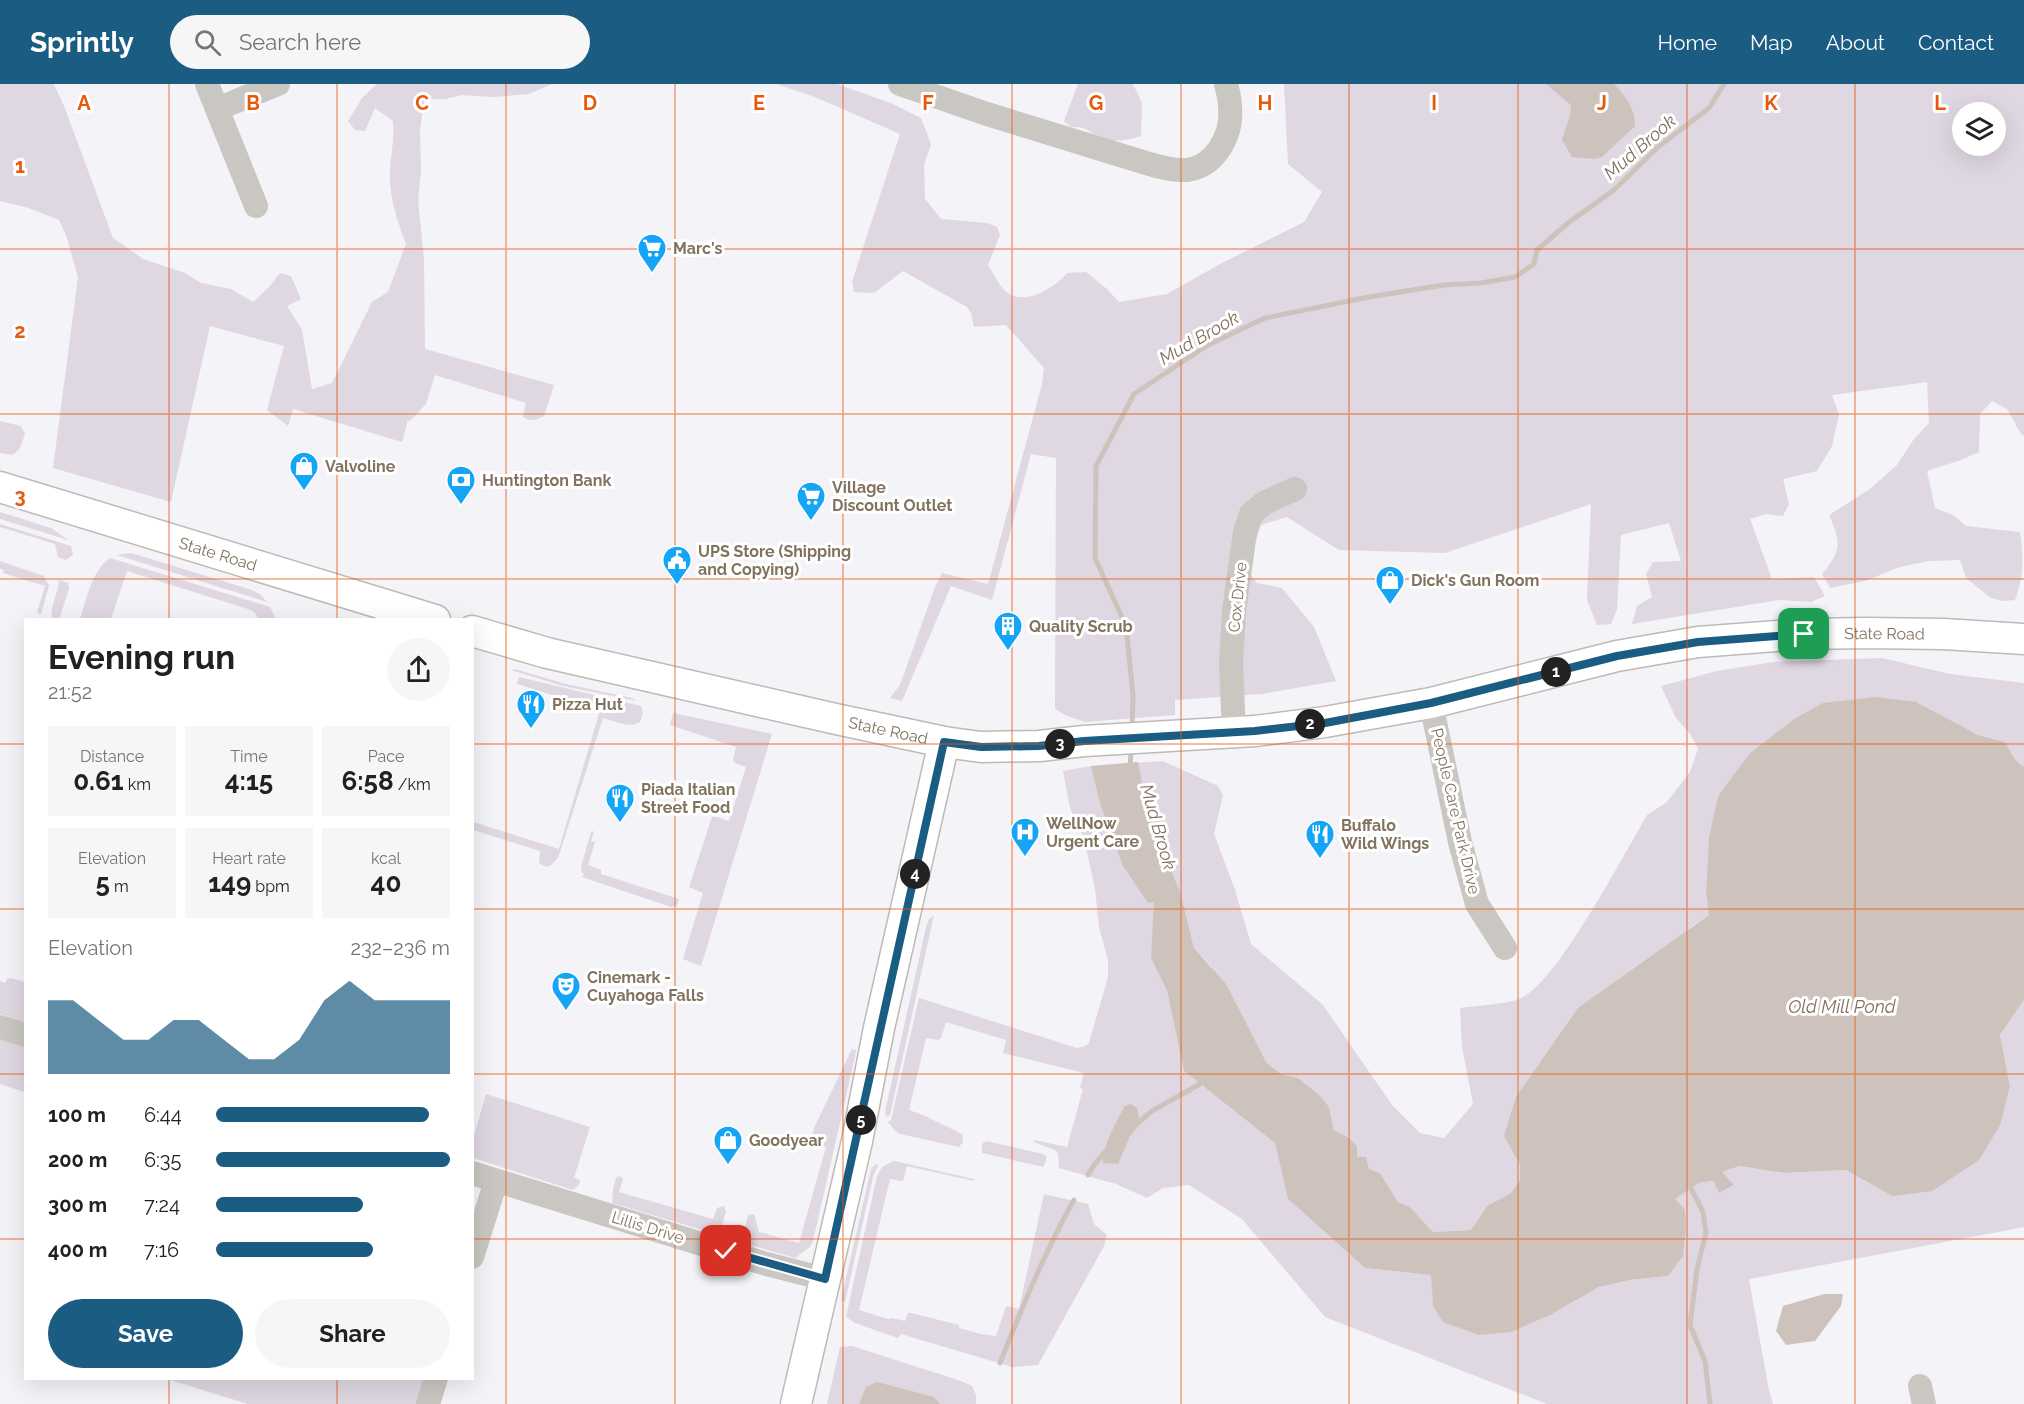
<!DOCTYPE html>
<meta charset="utf-8">
<style>
:root{--surface:#fff;--page:#f6f6f6;--text:#202124;--muted:#757577;--accent:#1b5c82}
body{margin:0;font-family:Raleway,sans-serif;background:var(--page);color:var(--text);height:100vh;display:flex;flex-direction:column;font-size:22px;white-space:nowrap}
*{box-sizing:border-box;margin:0}
p{font-size:20px;color:var(--muted)}
.icon{flex:none;width:33px;height:33px;fill:none;stroke:currentColor;stroke-width:2;stroke-linecap:round;stroke-linejoin:round}
.map{position:relative;flex:1;overflow:hidden}
.side{position:absolute;left:24px;top:534px;width:450px;height:762px;display:flex;flex-direction:column;background:var(--surface);border-radius:0px;box-shadow:0 6px 24px #0002}
.side>*{flex:none}
.buttons{position:absolute;left:1952px;top:18px;display:grid;gap:12px}
.buttons a{display:grid;place-items:center;width:54px;height:54px;border-radius:50%;background:var(--surface);box-shadow:0 6px 24px #0002;font-size:30px}
.pin{position:absolute;display:grid;place-items:center;width:51px;height:51px;color:#fff;margin:-26px;border-radius:12px;box-shadow:0 3px 9px #0006}
.km{position:absolute;width:30px;height:30px;margin:-15px;border-radius:50%;background:#222;color:#fff;font-size:16px;line-height:30px;text-align:center}
.round{display:grid;place-items:center;flex:none;width:63px;height:63px;border-radius:32px;background:var(--page)}
.overview{display:flex;align-items:center;justify-content:space-between;height:102px;padding:0 24px}
h1{font-size:33px;font-weight:700;line-height:45px}
.stats{display:grid;grid-template-columns:repeat(3,1fr);gap:9px;height:102px;padding:6px 24px}
.stats div{display:grid;align-content:center;border-radius:0px;background:var(--page);text-align:center}
.stats b{font-size:26px;font-weight:700}
.stats small{font-size:16px;font-weight:400}
.stats p{font-size:16px}
.chart{height:168px;padding:12px 24px}
.chart p{display:flex;justify-content:space-between}
.chart svg{width:100%;height:108px;margin-top:6px;fill:var(--accent);opacity:.7}
.button{display:flex;gap:12px;margin-top:auto;padding:12px 24px}
.button a{flex:1;height:69px;border-radius:36px;background:var(--accent);color:#fff;font-size:24px;font-weight:700;line-height:69px;text-align:center}
.button a+a{background:var(--page);color:var(--text)}
ul{padding:0 24px;list-style:none;font-size:20px}
li{display:grid;grid-template-columns:96px 72px 1fr;align-items:center;height:45px}
li i{height:15px;border-radius:8px;background:var(--accent)}
header{display:flex;align-items:center;gap:36px;box-sizing:border-box;height:84px;padding:0 30px;background:var(--accent);color:#fff}
header strong{font-size:28px}
nav{display:flex;gap:33px;margin-inline-start:auto;font-size:21px}
.search{width:420px;height:54px;background:var(--page);display:flex;align-items:center;gap:15px;box-sizing:border-box;padding:0 21px;border-radius:33px;color:var(--muted);font-size:22px}
.map>svg:first-child{display:block}
</style>
<header>
<strong>Sprintly</strong>
<div class="search"><svg class="icon" aria-label="search" viewBox="0 0 24 24"><circle cx="10" cy="10" r="6"/><path d="M15 15l6 6"/></svg>Search here</div>
<nav><a>Home</a><a>Map</a><a>About</a><a>Contact</a></nav>
</header>
<div class="map">
<svg width="2024" height="1320" viewBox="0 0 2024 1320">
<rect width="100%" height="100%" fill="#f4f3f7"/>
<path fill="#dfd7e1" fill-rule="evenodd" d="M0,0H54L64,22L113,154L143,175L185,189L201,199L231,205L253,218L270,202L280,189L291,192L301,215L287,222L302,246L312,305L332,299L372,218L388,208L406,160C398,138 389,114 390,90C390,72 395,55 393,37L375,24L365,47L355,46L348,37L362,14L377,0H552L529,10L494,13L461,11L446,15H429L423,24L420,47L421,87L418,116L424,176L425,265L554,301L544,332C536,336 531,338 523,333L526,319L435,291L426,320L409,338L408,335L402,358L293,325L288,342L267,326L284,262L210,242L171,418L53,384L78,193L66,151L59,136L26,123L0,117Z
M776,0H837L893,20L921,34L931,60L924,81L925,115L941,135L987,139L997,143L1000,151L988,181C993,189 998,199 1004,206C1022,224 1054,205 1067,189L1086,188L1107,205L1119,218L1167,210L1220,180L1304,138L1322,108L1288,80L1284,0H2024V352L2021,350L2007,325L1992,317L1980,330L1979,368L1961,376L1927,387L1935,424L1953,431L1966,442L2020,448C2024,473 2024,492 2015,516L2003,517L1991,514L1966,494L1960,476L1928,477L1900,483L1865,497L1830,504L1822,490C1842,466 1841,459 1829,431L1870,405L1897,381L1914,355L1929,339L1927,298L1832,311L1839,330L1832,362L1817,387L1783,395L1789,420L1783,432L1766,430L1750,435L1772,495L1814,493L1825,512L1811,518L1779,516L1632,540L1637,522L1652,513L1646,490L1653,478L1681,477L1669,439L1621,451L1617,525L1611,540L1597,541L1587,516L1591,420L1445,469L1339,466L1287,433L1261,441L1247,485L1257,499L1282,504L1314,543L1336,597L1262,610L1175,616V631L1085,638L1067,632L1055,625L1056,374L1031,370L992,516L951,502L902,617L890,614L900,601L935,503L942,489L988,500L1042,300L1044,284L1006,241L974,243L971,229L967,223L903,187L874,209L854,208L852,198L900,50L815,13ZM1962,28H1995V62H1962Z
M1078,0H1133L1142,19L1141,52C1127,56 1113,60 1098,52C1086,46 1087,43 1071,43L1064,37Z
M0,337L21,342L25,350L20,364L13,371L0,369Z
M0,428L51,444L68,456L0,435Z
M0,440L71,462L73,471L66,476L58,473L55,460L0,443Z
M131,469L252,506L261,511L267,518L117,471Z
M110,474L270,523L276,535H258L256,530L251,526L127,487L111,535H80C87,515 91,487 110,474Z
M0,477L44,492L49,502L41,530L37,529L45,502L3,489L4,486L0,485Z
M59,496L68,499L69,504L60,533L55,535L52,533C50,521 59,508 59,496Z
M1882,574L1950,590L2024,599V682H2022L2014,674L2005,658L1978,651L1960,642L1749,670L1718,712L1709,754L1706,807L1710,831L1692,842L1504,1051L1520,1081V1096L1511,1109L1487,1122L1471,1146L1433,1148L1410,1123L1398,1118L1380,1089L1369,1085L1357,1073L1348,1053L1334,1046L1329,1023L1298,994L1281,990L1266,978L1211,882L1194,864L1181,811L1151,874L1167,907L1184,987L1275,1059L1288,1115L1365,1184L1432,1191L1433,1222L1552,1230L1599,1203L1630,1196L1668,1192L1674,1115L1699,1099L1713,1097L1719,1109L1734,1101L1721,1088L1738,1082L1784,1089L1846,1086L1892,1112L2010,1002L2000,951L2024,916V1143L1749,1195L1769,1307L1773,1320H1547L1325,1233L1242,1135L1189,1101L1163,1104L1147,1114L1116,1100L1059,1084L1058,1070L1055,1066L1034,1058V1056L1067,1063L1083,1005L1080,1004L1084,989L1003,969L1006,956L946,938L941,954L938,956L926,954L909,1026L923,1031L962,1050L963,1058L959,1063L900,1050L895,1047L888,1038L891,1036L919,914L1077,964L1086,962L1089,959L1108,893V876L1099,843L1095,805L1084,754L1070,724L1063,687L1091,682L1163,677L1218,702L1223,711L1214,750L1235,806L1251,860L1323,921L1392,1021L1420,1049L1444,1054L1473,1020L1462,963L1460,924C1476,922 1506,920 1519,915C1555,903 1625,768 1647,731L1667,718L1690,688L1698,665L1691,651L1676,634L1661,602L1717,587L1773,578Z
M515,585L566,600L632,614L637,617L563,602L511,586Z
M519,593L641,622L643,628L640,638C628,645 616,637 603,634L558,774L551,781L546,783L539,779L540,767L473,746V738L559,765L600,626L517,600Z
M673,629L772,650L701,882L683,875L703,809L689,803L712,733H717L729,737L746,683L735,679L733,676L736,663L670,641Z
M594,747L591,757L595,758L588,781L601,786V790L679,815L677,821L671,823L582,793L584,790L581,787L582,779L591,748Z
M934,831L890,1031L886,1033L885,1028L926,843L929,835Z
M11,894L25,898V938L0,930V897L5,899L7,895Z
M0,955L25,963V1008L0,1000Z
M852,965L856,966L854,977L813,1157L810,1163L795,1174L747,1160L743,1152L748,1131L754,1130L759,1148L799,1159L826,1063L810,1058L814,1044Z
M486,1010L590,1043L574,1094L580,1096C580,1101 577,1103 573,1106L473,1074V1055Z
M986,1057L1043,1070L1046,1072V1077L1043,1083L982,1069V1060Z
M894,1077L974,1095V1097L907,1082L903,1097L890,1095L859,1226L888,1235L892,1234L905,1237L908,1229H911L959,1241V1244L981,1250L996,1252L1006,1222L1019,1225L1044,1110L1088,1120L1094,1140L1107,1151L1104,1162L1038,1281L1012,1283L901,1250L898,1254L855,1239L846,1233L877,1092L882,1083Z
M876,1080L878,1081L873,1093L845,1218L841,1216L871,1085Z
M620,1092L623,1095L619,1108L713,1135L717,1124L724,1122L726,1128L720,1147L716,1150L612,1119L613,1105L616,1094Z
M852,1262L961,1297L972,1302L976,1311V1320H827L840,1263Z
M167,1295H436L428,1320H248Z"/>
<path fill="#cec3bc" d="M1546,0H1614C1626,13 1635,24 1635,42L1602,73L1594,75L1572,73L1562,56L1570,31L1571,21Z
M1876,613L1916,618L1978,651L2005,658L2014,674L2022,682H2024V916L2000,951L2010,1002L2000,1041L1979,1076L1932,1107L1892,1112L1846,1086L1784,1089L1739,1082L1722,1088L1734,1101L1719,1109L1713,1097L1699,1099L1675,1115L1685,1126L1686,1141L1683,1172L1668,1192L1630,1196L1599,1203L1552,1230L1511,1248L1479,1251L1443,1238L1433,1222L1431,1191L1365,1184L1288,1115L1275,1059L1184,987L1167,907L1151,874L1154,818L1148,819L1123,782L1100,719L1091,682L1138,678L1147,726L1181,811L1194,864L1226,900L1266,978L1281,990L1298,994L1319,1011L1329,1023L1334,1046L1348,1053L1357,1062V1073H1366L1369,1085L1380,1089L1398,1118L1410,1123L1433,1148L1471,1146L1487,1122L1511,1109L1520,1096V1081L1504,1052L1516,1013L1578,924L1709,831L1706,807L1709,753L1718,712L1749,670L1794,635L1823,619Z
M1131,1020L1137,1024L1140,1040L1130,1052L1118,1080L1103,1079C1102,1064 1117,1036 1125,1022Z
M1824,1210H1843L1841,1222L1815,1257L1786,1261L1776,1247L1783,1222Z
M877,1298L934,1313L940,1320H859L866,1303Z"/>
<g fill="none" stroke-linecap="round" stroke-linejoin="round">
<path stroke="#cec3bc" stroke-width="5" d="M1132,644L1133,611L1126,542L1095,474L1096,382L1134,310L1208,261L1265,234L1369,213L1444,201L1481,199L1515,193L1534,180L1537,166L1568,139L1614,106L1658,63L1709,24L1724,0
M1130,686L1131,665
M1134,1042L1152,1027L1200,1000
M1088,1091L1094,1081L1107,1066
M1691,1104L1703,1128L1706,1149L1697,1185L1690,1241L1705,1277L1710,1320
M1000,1279C1022,1224 1045,1167 1074,1116"/>
<g stroke="#bebab4" stroke-width="33">
<g id="major">
<path id="s1" d="M0,403L435,536"/>
<path id="s2" d="M472,547L547,569L836,635L944,658L981,663L1039,662L1084,657L1255,647L1325,638L1431,619L1617,572L1698,558L1804,550L1867,549L1943,550L2024,555"/>
<path d="M796,1320L857,1057L879,944L944,658"/>
</g>
</g>
<path stroke="#cac6c1" stroke-width="24" d="M207,0L256,122
M900,0L987,30L1146,79C1159,83 1173,87 1187,86C1216,82 1233,50 1230,23C1230,15 1228,8 1226,0
M217,25L278,0
M1431,619L1460,758L1477,820L1505,864
M1234,649L1231,580L1234,527L1245,448L1251,430L1264,419L1295,405
M0,943L26,951
M472,1089L763,1179L825,1195
M472,1173L496,1097
M1920,1302L1924,1320
M428,1320L436,1294"/>
<use href="#major" stroke="#fff" stroke-width="30"/>
</g>
<g fill="none" stroke-linecap="round" stroke-linejoin="round">
<g stroke="#fff" stroke-width="12">
<path id="route" d="M726,1167L825,1195L944,658L981,663L1039,662L1084,657L1255,647L1325,639L1431,619L1617,572L1698,558L1804,550"/>
</g>
<use href="#route" stroke="#1b5c82" stroke-width="8"/>
</g>
<path fill="none" stroke="#e8590c" stroke-width="1.5" stroke-opacity="0.55" d="M169,0V536M337,0V536M506,0V1320M675,0V1320M843,0V1320M1012,0V1320M1181,0V1320M1349,0V1320M1518,0V1320M1687,0V1320M1855,0V1320M0,165H2024M0,330H2024M0,495H2024M0,660H26M472,660H2024M0,825H26M472,825H2024M0,990H26M472,990H2024M0,1155H26M472,1155H2024M169,1294V1320M337,1294V1320"/>
<defs>
<g id="supermarket-pin" transform="scale(1.5)"><path d="M0 17L-7.5 6A9.5 9.5 0 1 1 7.5 6Z" fill="#14a5f6" stroke="#fff"/><path d="M-6-5.5h2.5l.6 2H6L4.5 2H-2.5L-4.4-4H-6ZM-1.5 3.2a1.3 1.3 0 1 0 .1 0ZM3 3.2a1.3 1.3 0 1 0 .1 0Z" fill="#fff"/></g>
<g id="shop-pin" transform="scale(1.5)"><path d="M0 17L-7.5 6A9.5 9.5 0 1 1 7.5 6Z" fill="#14a5f6" stroke="#fff"/><path d="M-5-2.5h2.3a2.7 3.5 0 0 1 5.4 0H5L5.5 6h-11ZM-1.5-2.5h3a1.5 2.3 0 0 0-3 0Z" fill="#fff"/></g>
<g id="bank-pin" transform="scale(1.5)"><path d="M0 17L-7.5 6A9.5 9.5 0 1 1 7.5 6Z" fill="#14a5f6" stroke="#fff"/><path d="M-6-4H6V4H-6ZM0-2.3a2.3 2.3 0 1 0 0 4.6a2.3 2.3 0 1 0 0-4.6Z" fill="#fff"/></g>
<g id="civic-pin" transform="scale(1.5)"><path d="M0 17L-7.5 6A9.5 9.5 0 1 1 7.5 6Z" fill="#14a5f6" stroke="#fff"/><path d="M-.6-6.5H3V-4.5H.6V-3L4-1V1h2V6H-6V1h2V-1L-.6-3ZM-1.2 2.5V6h2.4V2.5Z" fill="#fff"/></g>
<g id="building-pin" transform="scale(1.5)"><path d="M0 17L-7.5 6A9.5 9.5 0 1 1 7.5 6Z" fill="#14a5f6" stroke="#fff"/><path d="M-4-6H4V6H1V3H-1V6H-4ZM-2.5-4.3h1.7v1.8h-1.7ZM.8-4.3h1.7v1.8H.8ZM-2.5-1h1.7V.8h-1.7ZM.8-1h1.7V.8H.8Z" fill="#fff"/></g>
<g id="restaurant-pin" transform="scale(1.5)"><path d="M0 17L-7.5 6A9.5 9.5 0 1 1 7.5 6Z" fill="#14a5f6" stroke="#fff"/><path d="M-5-6h1v4h1v-4h1v4h1v-4h1v5L-1.5 .5V6h-2V.5L-5-1ZM5-6V6H3V1.5H1.5Q1.5-4 5-6Z" fill="#fff"/></g>
<g id="hospital-pin" transform="scale(1.5)"><path d="M0 17L-7.5 6A9.5 9.5 0 1 1 7.5 6Z" fill="#14a5f6" stroke="#fff"/><path d="M-5-5h3v3.5h4V-5h3V5h-3V1.5h-4V5h-3Z" fill="#fff"/></g>
<g id="theatre-pin" transform="scale(1.5)"><path d="M0 17L-7.5 6A9.5 9.5 0 1 1 7.5 6Z" fill="#14a5f6" stroke="#fff"/><path d="M-5-5.5Q0-4 5-5.5V0Q5 5 0 6Q-5 5-5 0ZM-3.3-2.5H-1v1.5H-3.3ZM1-2.5H3.3v1.5H1ZM-2.8 1Q0 5.5 2.8 1Z" fill="#fff"/></g>
</defs>
<g fill-rule="evenodd">
<use href="#supermarket-pin" x="652" y="164"/>
<use href="#shop-pin" x="304" y="382"/>
<use href="#bank-pin" x="461" y="396"/>
<use href="#supermarket-pin" x="811" y="412"/>
<use href="#civic-pin" x="677" y="476"/>
<use href="#shop-pin" x="1390" y="496"/>
<use href="#building-pin" x="1008" y="542"/>
<use href="#restaurant-pin" x="531" y="620"/>
<use href="#restaurant-pin" x="620" y="714"/>
<use href="#hospital-pin" x="1025" y="748"/>
<use href="#restaurant-pin" x="1320" y="750"/>
<use href="#theatre-pin" x="566" y="902"/>
<use href="#shop-pin" x="728" y="1056"/>
</g>
<g text-anchor="middle" stroke-width="6" stroke-linejoin="round" paint-order="stroke">
<g font-size="16" font-weight="bold" fill="#82735f" stroke="#fff" text-anchor="start">
<text x="673" y="170">Marc's</text>
<text x="325" y="388">Valvoline</text>
<text x="482" y="402">Huntington Bank</text>
<text x="832" y="409">Village<tspan x="832" dy="18">Discount Outlet</tspan></text>
<text x="698" y="473">UPS Store (Shipping<tspan x="698" dy="18">and Copying)</tspan></text>
<text x="1411" y="502">Dick's Gun Room</text>
<text x="1029" y="548">Quality Scrub</text>
<text x="552" y="626">Pizza Hut</text>
<text x="641" y="711">Piada Italian<tspan x="641" dy="18">Street Food</tspan></text>
<text x="1046" y="745">WellNow<tspan x="1046" dy="18">Urgent Care</tspan></text>
<text x="1341" y="747">Buffalo<tspan x="1341" dy="18">Wild Wings</tspan></text>
<text x="587" y="899">Cinemark -<tspan x="587" dy="18">Cuyahoga Falls</tspan></text>
<text x="749" y="1062">Goodyear</text>
</g>
<g font-size="16" fill="#82735f" stroke="#fff">
<text dy="6" stroke="none"><textPath href="#s1" startOffset="228">State Road</textPath></text>
<text transform="translate(1237 513) rotate(-84)" y="6">Cox Drive</text>
<text dy="6" stroke="none"><textPath href="#s2" startOffset="1436">State Road</textPath></text>
<text dy="6" stroke="none"><textPath href="#s2" startOffset="428">State Road</textPath></text>
<text transform="translate(1456 727) rotate(77)" y="6">People Care Park Drive</text>
<text transform="translate(648 1143) rotate(17)" y="6">Lillis Drive</text>
</g>
<g font-size="18" font-style="italic" fill="#846d5f" stroke="#fff">
<text transform="translate(1640 63) rotate(-41)" y="6">Mud Brook</text>
<text transform="translate(1199 254) rotate(-30)" y="6">Mud Brook</text>
<text transform="translate(1158 743) rotate(74)" y="6">Mud Brook</text>
<text x="1842" y="929">Old Mill Pond</text>
</g>
</g>
<g font-size="20" text-anchor="middle" font-weight="bold" fill="#e8590c" stroke="#fff" stroke-width="6" stroke-linejoin="round" paint-order="stroke">
<text x="84" y="26">A</text>
<text x="253" y="26">B</text>
<text x="422" y="26">C</text>
<text x="590" y="26">D</text>
<text x="759" y="26">E</text>
<text x="928" y="26">F</text>
<text x="1096" y="26">G</text>
<text x="1265" y="26">H</text>
<text x="1434" y="26">I</text>
<text x="1602" y="26">J</text>
<text x="1771" y="26">K</text>
<text x="1940" y="26">L</text>
<text x="20" y="89">1</text>
<text x="20" y="254">2</text>
<text x="20" y="419">3</text>
</g>
</svg>
<div class="buttons">
<a><svg class="icon" aria-label="layers" viewBox="0 0 24 24"><path d="M12 4l9 5-9 5-9-5zM3 14l9 5 9-5"/></svg></a>
</div>
<div class="pin" style="left:1804px;top:550px;background:#1e9e55"><svg class="icon" aria-label="arrive" viewBox="0 0 24 24"><path d="M6 21V4h12l-3 4 3 4H6"/></svg></div>
<div class="pin" style="left:726px;top:1167px;background:#d93025"><svg class="icon" aria-label="check" viewBox="0 0 24 24"><path d="M5 12l5 5 9-10"/></svg></div>
<b class="km" style="left:1556px;top:588px">1</b>
<b class="km" style="left:1310px;top:640px">2</b>
<b class="km" style="left:1060px;top:660px">3</b>
<b class="km" style="left:915px;top:790px">4</b>
<b class="km" style="left:861px;top:1036px">5</b>
<section class="side">
<div class="overview"><div><h1>Evening run</h1><p>21:52</p></div><a class="round"><svg class="icon" aria-label="share" viewBox="0 0 24 24"><path d="M12 15V3M7 8l5-5 5 5M5 13v7h14v-7"/></svg></a></div>
<div class="stats">
<div><p>Distance</p><b>0.61<small> km</small></b></div>
<div><p>Time</p><b>4:15</b></div>
<div><p>Pace</p><b>6:58<small> /km</small></b></div>
</div>
<div class="stats">
<div><p>Elevation</p><b>5<small> m</small></b></div>
<div><p>Heart rate</p><b>149<small> bpm</small></b></div>
<div><p>kcal</p><b>40</b></div>
</div>
<div class="chart"><p><span>Elevation</span>232–236 m</p>
<svg viewBox="0 0 160 44" preserveAspectRatio="none"><path d="M0 44V14L10 14L20 22L30 30L40 30L50 22L60 22L70 30L80 38L90 38L100 30L110 14L120 6L130 14L140 14L150 14L160 14V44z"/></svg>
</div>
<ul>
<li><b>100 m</b>6:44<i style="width:91%"></i></li>
<li><b>200 m</b>6:35<i style="width:100%"></i></li>
<li><b>300 m</b>7:24<i style="width:63%"></i></li>
<li><b>400 m</b>7:16<i style="width:67%"></i></li>
</ul>
<div class="button"><a>Save</a><a>Share</a></div>
</section>
</div>
